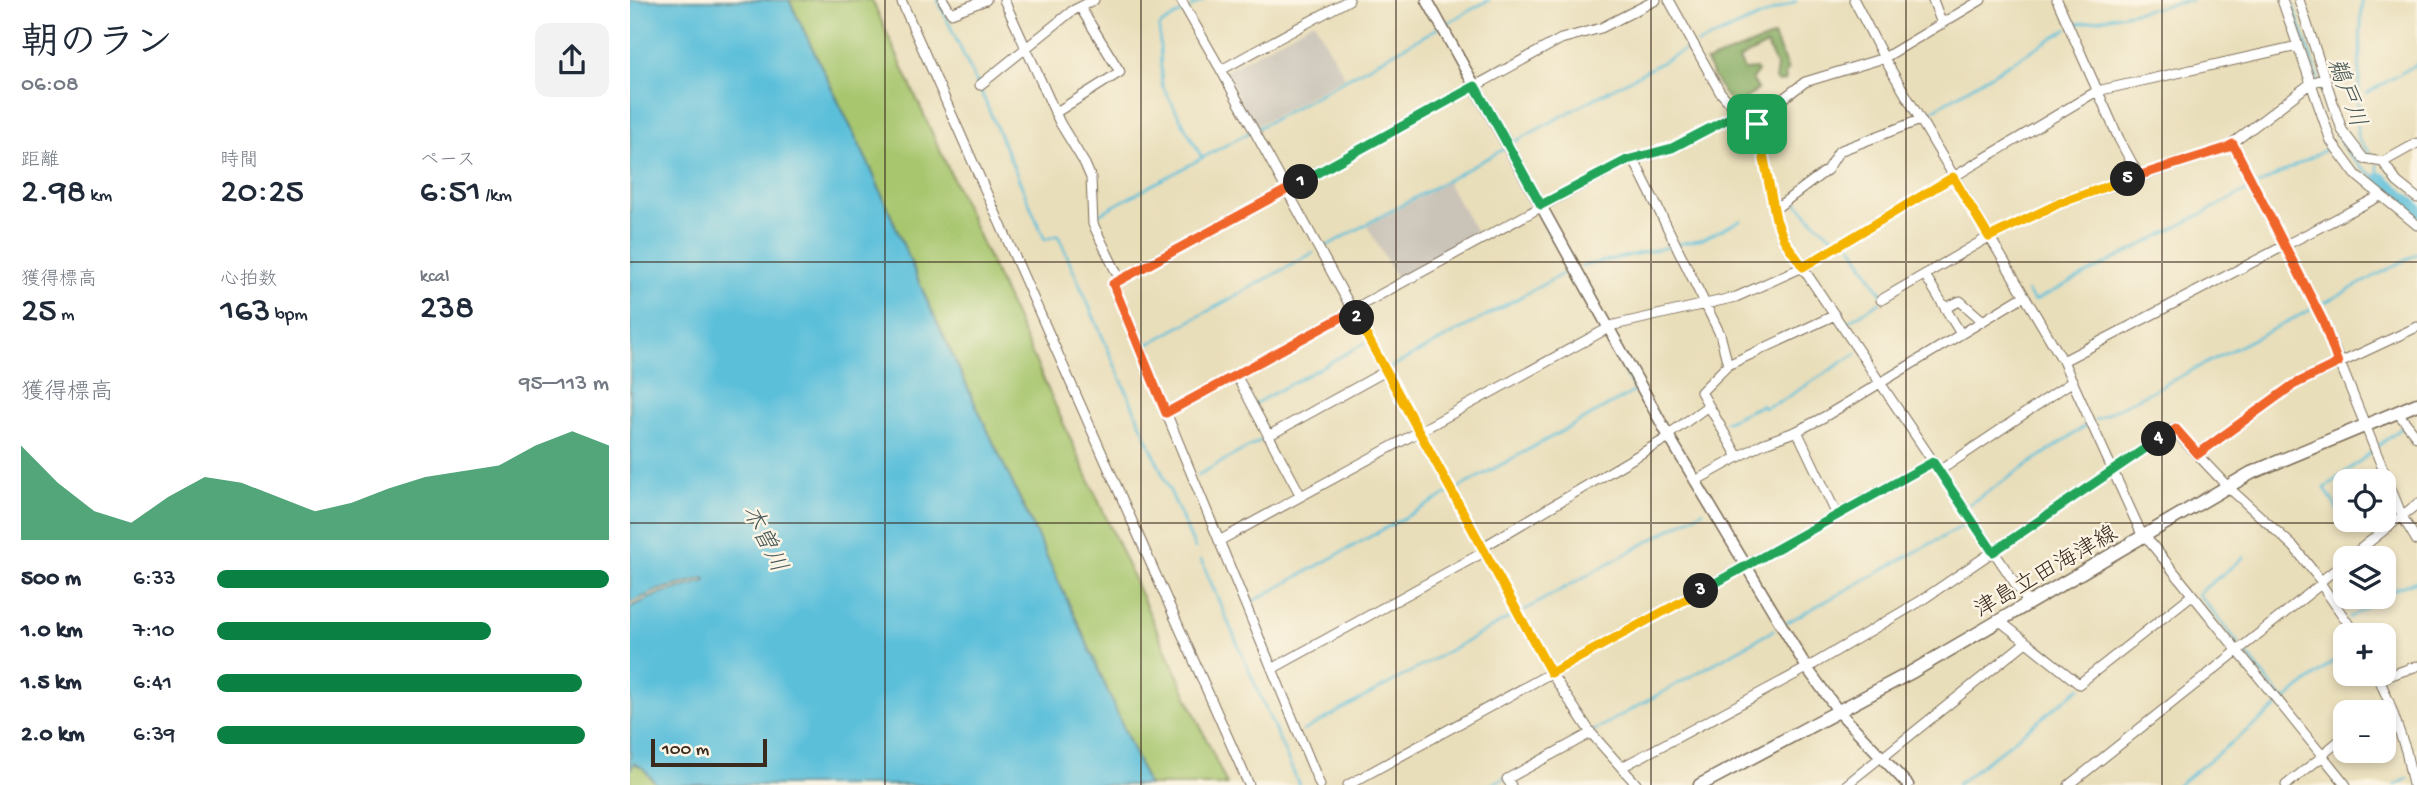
<!DOCTYPE html>
<html lang="ja">
<meta charset="utf-8">
<style>
:root{--surface:#fff;--page:#f2f2f3;--text:#1f2937;--muted:#747a83;--accent:#0b8043}
body{margin:0;font-family:"Gochi Hand","Klee One",sans-serif;background:var(--page);color:var(--text);height:100vh;display:flex;flex-direction:column;font-size:26px;white-space:nowrap}
*{box-sizing:border-box;margin:0}
p{font-size:23px;color:var(--muted)}
.icon{flex:none;width:38px;height:38px;fill:none;stroke:currentColor;stroke-width:2;stroke-linecap:round;stroke-linejoin:round}
.map{position:relative;flex:1;overflow:hidden}
.details{display:flex;flex-direction:column;background:var(--surface);width:630px}
.details>*{flex:none}
.controls{position:absolute;left:1703px;top:469px;display:grid;gap:14px}
.controls a{display:grid;place-items:center;width:63px;height:63px;border-radius:14px;background:var(--surface);box-shadow:0 4px 10px #0003;font-size:35px}
.scale{position:absolute;left:21px;bottom:18px;width:116px;box-sizing:border-box;padding-left:7px;border:4px solid #3b2a1e;border-top:0;font-size:19px;line-height:24px;white-space:nowrap;color:#3b2a1e;-webkit-text-stroke:5px #fcf5e5;paint-order:stroke}
.pin{position:absolute;display:grid;place-items:center;width:60px;height:60px;color:#fff;margin:-30px;border-radius:14px;box-shadow:0 4px 10px #0006}
.km{position:absolute;width:35px;height:35px;margin:-18px;border-radius:50%;background:#222;color:#fff;font-size:19px;line-height:35px;text-align:center}
.round{display:grid;place-items:center;flex:none;width:74px;height:74px;border-radius:14px;background:var(--page)}
.summary{display:flex;align-items:center;justify-content:space-between;height:119px;padding:0 21px}
h1{font-size:38px;font-weight:600;line-height:52px}
.stats{display:grid;grid-template-columns:repeat(3,1fr);gap:10px;height:119px;padding:7px 21px}
.stats div{display:grid;align-content:center}
.stats b{font-size:35px;font-weight:600}
.stats small{font-size:19px;font-weight:400}
.stats p{font-size:19px}
.chart{height:196px;padding:14px 21px}
.chart p{display:flex;justify-content:space-between}
.chart svg{width:100%;height:126px;margin-top:7px;fill:var(--accent);opacity:.7}
ul{padding:0 21px;list-style:none;font-size:23px}
li{display:grid;grid-template-columns:112px 84px 1fr;align-items:center;height:52px}
li i{height:18px;border-radius:9px;background:var(--accent)}
main{display:flex;flex:1;min-height:0}
.map>svg:first-child{display:block}
</style>
<main>
<section class="details">
<div class="summary"><div><h1>朝のラン</h1><p>06:08</p></div><a class="round"><svg class="icon" aria-label="share" viewBox="0 0 24 24"><path d="M12 15V3M7 8l5-5 5 5M5 13v7h14v-7"/></svg></a></div>
<div class="stats">
<div><p>距離</p><b>2.98<small> km</small></b></div>
<div><p>時間</p><b>20:25</b></div>
<div><p>ペース</p><b>6:51<small> /km</small></b></div>
</div>
<div class="stats">
<div><p>獲得標高</p><b>25<small> m</small></b></div>
<div><p>心拍数</p><b>163<small> bpm</small></b></div>
<div><p>kcal</p><b>238</b></div>
</div>
<div class="chart"><p><span>獲得標高</span>95–113 m</p>
<svg viewBox="0 0 160 44" preserveAspectRatio="none"><path d="M0 44V11L10 24L20 34L30 38L40 29L50 22L60 24L70 29L80 34L90 31L100 26L110 22L120 20L130 18L140 11L150 6L160 11V44z"/></svg>
</div>
<ul>
<li><b>500 m</b>6:33<i style="width:100%"></i></li>
<li><b>1.0 km</b>7:10<i style="width:70%"></i></li>
<li><b>1.5 km</b>6:41<i style="width:93%"></i></li>
<li><b>2.0 km</b>6:39<i style="width:94%"></i></li>
</ul>
</section>
<div class="map">
<svg width="1787" height="785" viewBox="0 0 1787 785">
<rect width="100%" height="100%" fill="#fcf5e5"/>
<filter id="ink" filterUnits="userSpaceOnUse"><feTurbulence type="fractalNoise" baseFrequency=".0143" numOctaves="2"/><feDisplacementMap in="SourceGraphic" scale="14" xChannelSelector="R" yChannelSelector="G"/><feConvolveMatrix kernelMatrix="1 2 1 2 8 2 1 2 1" color-interpolation-filters="sRGB"/></filter>
<filter id="wash" filterUnits="userSpaceOnUse"><feTurbulence type="fractalNoise" baseFrequency=".00686" numOctaves="4" result="noise"/><feDisplacementMap in="SourceGraphic" scale="28" xChannelSelector="R" yChannelSelector="G"/><feGaussianBlur stdDeviation="1.57" result="paint"/><feColorMatrix in="noise" values="0 0 0 0 0 0 0 0 0 0 0 0 0 0 0 0 0 1.4 0 .05"/><feComposite in="paint" operator="in"/></filter>
<g filter="url(#wash)">
<rect width="100%" height="100%" fill="#e9deba"/>
<path fill="#c9c3b8" d="M684,21L715,77L624,127L595,71Z
M817,182L849,237L768,281L737,226Z"/>
<path fill="#a7c66e" stroke="#717846" stroke-width="2" d="M159,0H242L597,785H518L454,636L298,303L241,169Z
M4,763L13,768L27,785H0V770Z"/>
<path fill="#85ab61" stroke="#606a40" stroke-width="2" d="M1144,36L1158,70L1155,74L1156,79L1155,81L1149,82L1145,79L1147,67L1137,45L1109,59L1114,70L1126,69L1128,72L1122,79L1128,89L1105,107L1092,91L1076,62Z"/>
<path fill="#5cbfda" stroke="#4c747c" stroke-width="2" d="M0,0H159L241,169L298,303L454,636L518,785H27L13,768L4,763L0,770V607L31,593L76,581L75,578L29,590L0,603Z"/>
<g fill="none" stroke-linecap="round" stroke-linejoin="round">
<path stroke="#5cbfda" stroke-width="2.5" d="M308,0L347,84L349,82
M1661,0L1710,141C1721,159 1732,170 1751,179
M1732,0L1727,133L1728,139L1742,156
M560,8L574,0
M554,11L532,24L529,28L532,85L572,158
M817,23L859,0
M1442,25L1562,0
M1067,44L1166,1
M349,87L415,240L428,235L565,548
M1737,93L1787,64
M1293,116L1437,29
M628,128L808,28
M884,142L1062,46
M1747,165L1750,179
M1626,186L1701,147
M898,194L903,203
M1164,199C1178,215 1190,230 1209,240L1214,238
M467,215L620,132
M911,217L924,241
M1048,244L1073,239L1111,220
M1221,244L1253,297
M693,248L874,149
M952,266L1043,246
M1397,291L1404,301L1622,188
M1688,306L1787,254
M1214,324L1250,302
M515,346L683,253
M758,369L938,271
M624,404L737,342
M1465,420L1682,309
M1095,422L1132,405L1134,408L1153,400L1227,353
M1532,442L1544,434
M1748,446L1773,427L1787,444
M568,475L635,438
M825,490L1005,391L974,333
M1338,505L1457,425
M1711,516L1695,488L1743,451
M571,560L669,785
M1570,592L1614,557
M1568,594L1609,644
M1754,597L1767,588L1787,581
M620,603L819,493
M891,612L1073,511
M1719,618L1753,597
M1156,623L1340,522
M1613,649L1654,701L1715,652
M673,731L886,614
M963,731L1144,630
M860,785L876,777
M1327,785L1451,687
M1548,785L1647,707
M1765,785L1779,778"/>
<path stroke="#5cbfda" stroke-width="14" d="M1751,179L1787,210"/>
</g>
</g>
<g filter="url(#ink)">
<g fill="none" stroke-linecap="round" stroke-linejoin="round">
<g stroke="#786955" stroke-width="11">
<path id="minor" d="M271,0L619,785
M313,0L321,13L356,0
M374,0L430,123L455,164L461,178L463,224L490,280
M551,0L591,70
M719,0L591,70L921,673L961,733L1007,785
M1039,0L1090,92L1109,113L1127,124L1146,219L1154,240L1399,604
M1224,0L1254,58L1433,361L1513,537
M1303,0L1312,24
M1427,0L1489,139L1509,176
M1652,0L1701,141L1726,175L1787,225
M1669,0L1712,130L1734,159L1753,162L1767,182L1787,198
M350,85L442,11L450,7
M425,113L490,72L450,7L464,0
M1127,124L1146,104L1175,82L1254,58L1351,0
M1603,144L1693,321L1772,516L1787,541
M1003,158L1090,334L1098,365L1071,392L1108,457
M1753,162L1787,143
M1145,209L1197,170L1209,151L1290,120
M1295,275L1331,334
M1251,300L1359,237L1430,203L1596,148L1681,83L1696,78
M1315,308L1330,301L1353,321
M722,310L997,160L1043,148L1109,113
M1433,361L1750,196
M1098,365L1205,315
M606,375L671,496
M536,413L723,311
M1768,413L1787,437
M1167,431L1207,515
M1038,435L1078,406
M638,436L756,371
M1568,454L1663,385L1787,327
M1309,471L1443,381
M1065,481L1132,444L1167,431L1194,417L1394,296
M1515,536L1716,785
M589,541L984,325L1106,297L1173,267L1467,91L1668,46
M853,547L1039,437
M1719,558L1787,504
M1691,584L1726,635
M1370,621L1449,684L1562,595
M642,669L854,552
M1750,679L1787,666
M1759,702L1776,751L1783,785
M1746,712L1759,702L1747,674
M1692,755L1715,736
M1252,758L1396,642
M992,767L1177,668L1289,602L1543,429L1598,487L1664,547L1691,581
M690,785L483,284L931,39L971,28L1026,0
M718,785L1303,462
M881,785L877,779L961,733
M1216,785L1251,757
M1439,785L1691,584V581L1715,562
M1656,785L1693,756"/>
</g>
<g stroke="#786955" stroke-width="13">
<path id="tertiary" d="M797,0L1038,435L1177,668L1209,712L1278,785"/>
</g>
<g stroke="#786955" stroke-width="15">
<path id="secondary" d="M1070,785L1280,673L1621,473L1787,404"/>
</g>
<use href="#minor" stroke="#fff" stroke-width="9"/>
<use href="#tertiary" stroke="#fff" stroke-width="10"/>
<use href="#secondary" stroke="#fff" stroke-width="12"/>
</g>
</g>
<g fill="none" stroke-linecap="round" stroke-linejoin="round" filter="url(#ink)">
<g stroke="#fff" stroke-width="14">
<path id="split-1" d="M671,182L845,86L911,205L997,160L1042,148L1109,113L1127,124"/>
</g>
<g stroke="#fff" stroke-width="14">
<path id="split-2" d="M671,182L483,284L536,413L723,311L727,318"/>
</g>
<g stroke="#fff" stroke-width="14">
<path id="split-3" d="M727,318L921,673L1071,591"/>
</g>
<g stroke="#fff" stroke-width="14">
<path id="split-4" d="M1071,591L1303,462L1363,552L1529,439"/>
</g>
<g stroke="#fff" stroke-width="14">
<path id="split-5" d="M1498,179L1596,148L1603,144L1693,321L1708,363L1663,385L1568,454L1546,429L1529,439"/>
</g>
<g stroke="#fff" stroke-width="14">
<path id="split-6" d="M1127,124L1146,219L1154,240L1173,267L1323,177L1359,237L1430,203L1498,179"/>
</g>
<use href="#split-1" stroke="#22a559" stroke-width="9"/>
<use href="#split-2" stroke="#f0652b" stroke-width="9"/>
<use href="#split-3" stroke="#f5b400" stroke-width="9"/>
<use href="#split-4" stroke="#22a559" stroke-width="9"/>
<use href="#split-5" stroke="#f0652b" stroke-width="9"/>
<use href="#split-6" stroke="#f5b400" stroke-width="9"/>
</g>
<path fill="none" stroke="#3b2a1e" stroke-width="2" stroke-opacity="0.55" d="M255,0V785M511,0V785M766,0V785M1021,0V785M1276,0V785M1532,0V785M0,262H1787M0,523H1787"/>
<g text-anchor="middle" stroke-width="5" stroke-linejoin="round" paint-order="stroke">
<g font-size="23" fill="#3b2a1e" stroke="#fcf5e5">
<text transform="translate(1415 570) rotate(-30)" y="8">津島立田海津線</text>
</g>
<g font-size="24" font-style="italic" fill="#455756" stroke="#fcf5e5">
<text transform="translate(1718 92) rotate(70)" y="8">鵜戸川</text>
<text transform="translate(136 538) rotate(64)" y="8">木曽川</text>
</g>
</g>
</svg>
<div class="controls">
<a><svg class="icon" aria-label="locate" viewBox="0 0 24 24"><circle cx="12" cy="12" r="6"/><path d="M12 2v4M12 18v4M2 12h4M18 12h4"/></svg></a>
<a><svg class="icon" aria-label="layers" viewBox="0 0 24 24"><path d="M12 4l9 5-9 5-9-5zM3 14l9 5 9-5"/></svg></a>
<a>+</a>
<a>−</a>
</div>
<div class="scale">100 m</div>
<div class="pin" style="left:1127px;top:124px;background:#1e9e55"><svg class="icon" aria-label="arrive" viewBox="0 0 24 24"><path d="M6 21V4h12l-3 4 3 4H6"/></svg></div>
<b class="km" style="left:671px;top:182px">1</b>
<b class="km" style="left:727px;top:318px">2</b>
<b class="km" style="left:1071px;top:591px">3</b>
<b class="km" style="left:1529px;top:439px">4</b>
<b class="km" style="left:1498px;top:179px">5</b>
</div>
</main>
